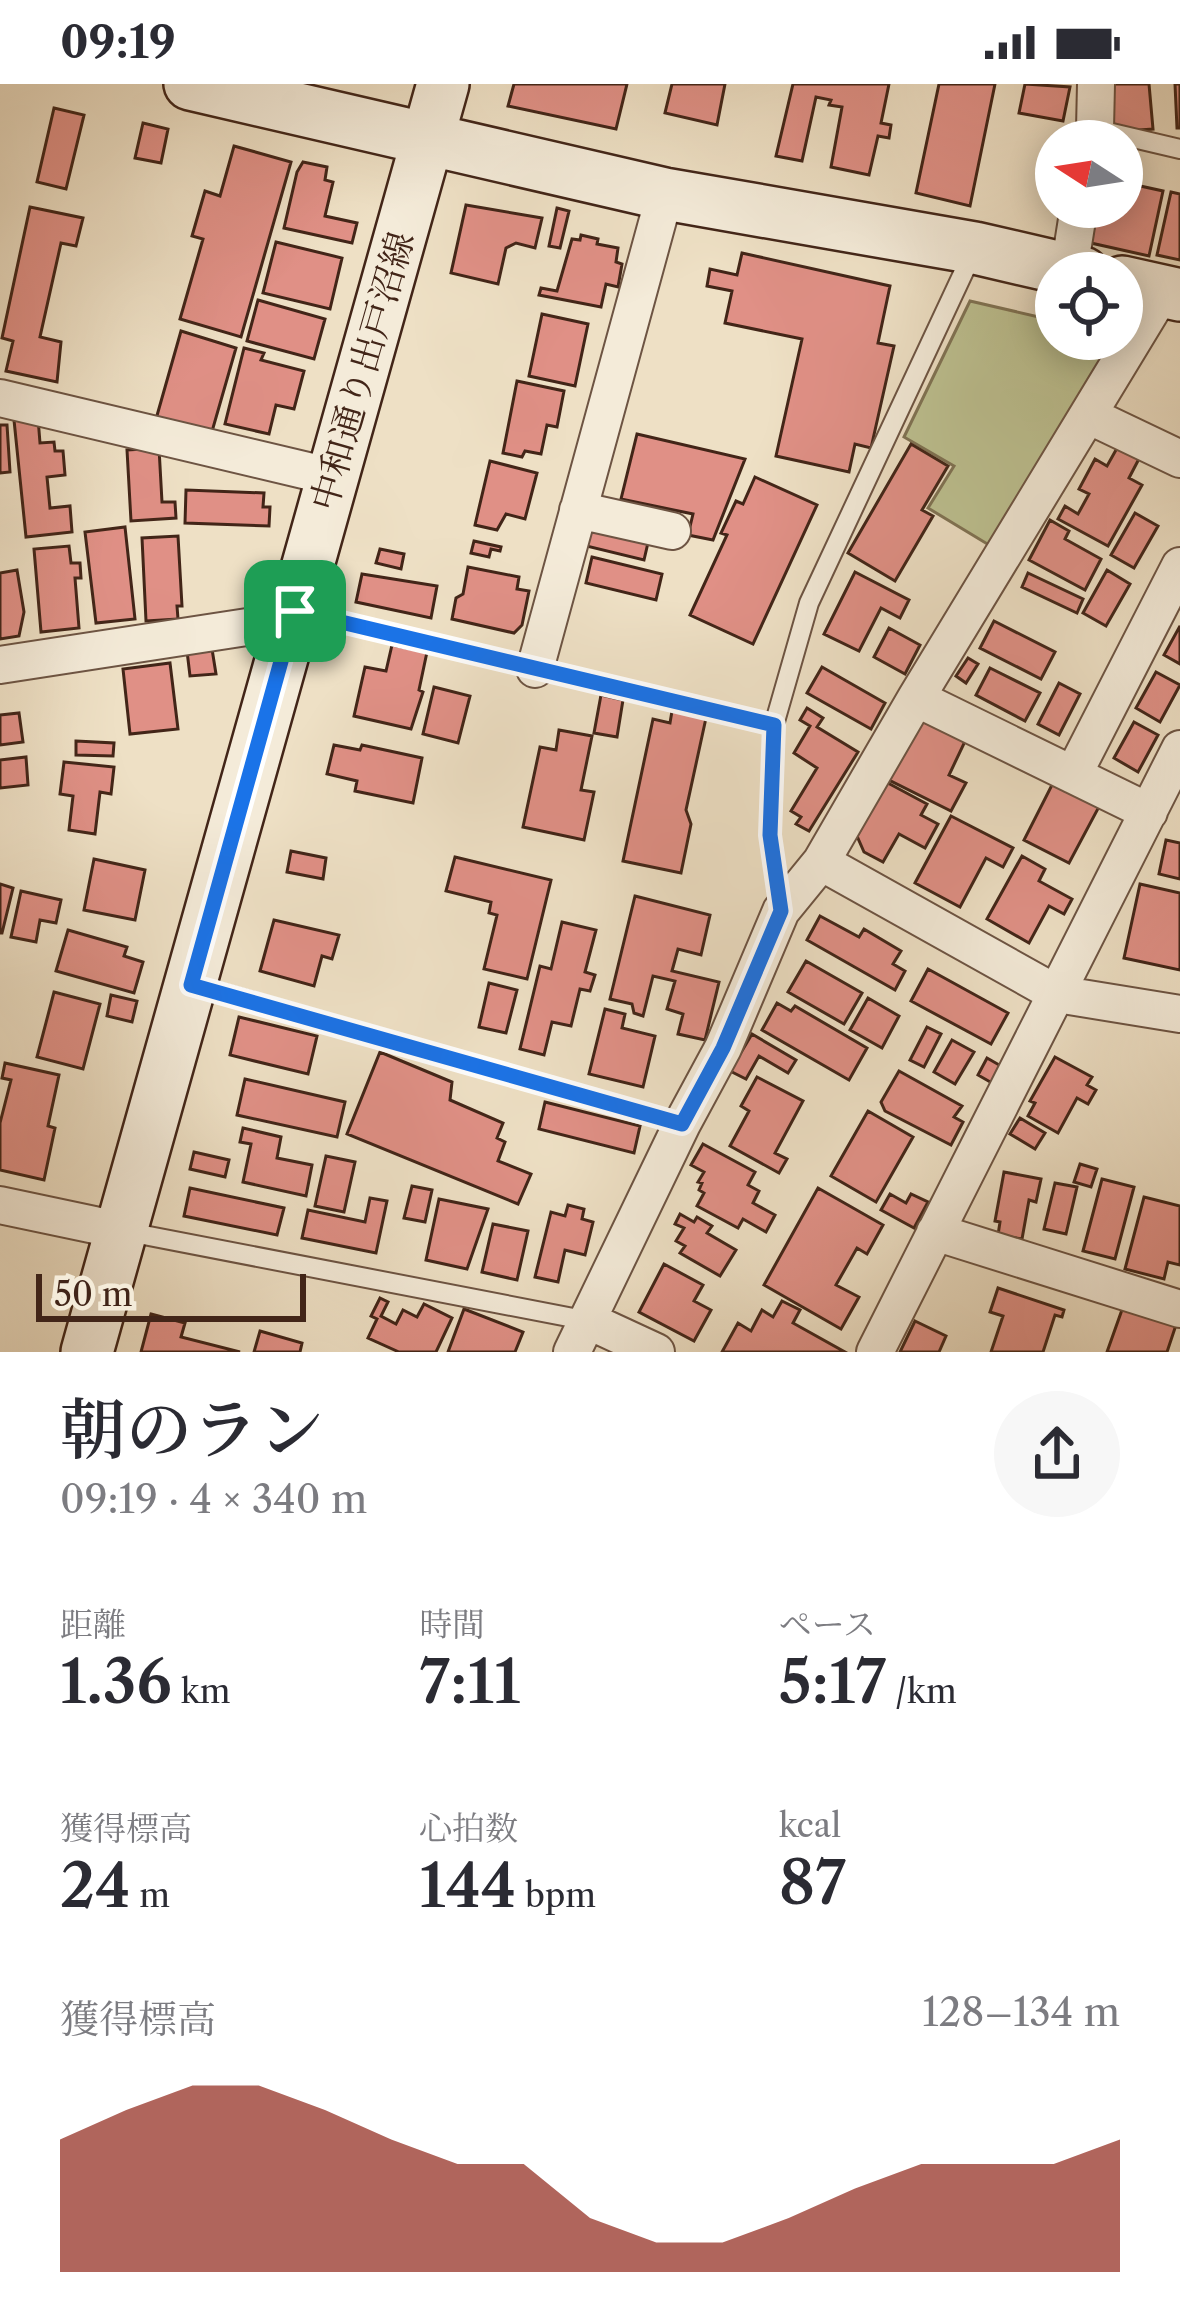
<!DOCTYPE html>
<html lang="ja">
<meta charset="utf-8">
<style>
:root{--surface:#fff;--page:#f7f7f7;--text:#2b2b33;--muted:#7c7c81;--accent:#8f2418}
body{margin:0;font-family:"Libre Caslon Text","Noto Serif JP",serif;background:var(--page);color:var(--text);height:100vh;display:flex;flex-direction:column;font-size:45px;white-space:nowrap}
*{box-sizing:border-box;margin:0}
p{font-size:39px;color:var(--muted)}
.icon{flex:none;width:66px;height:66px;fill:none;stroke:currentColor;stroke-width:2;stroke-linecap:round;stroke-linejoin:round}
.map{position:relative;height:1268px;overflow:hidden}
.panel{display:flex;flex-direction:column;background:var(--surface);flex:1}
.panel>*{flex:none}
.needle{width:78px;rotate:282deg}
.controls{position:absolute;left:1035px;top:36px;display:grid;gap:24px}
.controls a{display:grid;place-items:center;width:108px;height:108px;border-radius:50%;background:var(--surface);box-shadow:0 6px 30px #0003;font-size:60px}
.scale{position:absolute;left:36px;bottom:30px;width:270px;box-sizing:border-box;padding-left:12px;border:6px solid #422518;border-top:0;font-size:33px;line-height:42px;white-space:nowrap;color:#422518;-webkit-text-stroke:9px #f4ebd9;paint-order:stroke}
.pin{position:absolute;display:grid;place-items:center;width:102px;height:102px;color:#fff;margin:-51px;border-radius:24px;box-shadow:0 6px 18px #0006}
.round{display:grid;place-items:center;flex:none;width:126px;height:126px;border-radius:63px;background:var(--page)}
.head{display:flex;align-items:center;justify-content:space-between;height:204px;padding:0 60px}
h1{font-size:66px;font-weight:600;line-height:90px}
.stats{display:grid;grid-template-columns:repeat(3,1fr);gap:18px;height:204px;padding:12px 60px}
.stats div{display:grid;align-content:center}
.stats b{font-size:60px;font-weight:600}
.stats small{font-size:33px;font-weight:400}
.stats p{font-size:33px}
.chart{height:336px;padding:24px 60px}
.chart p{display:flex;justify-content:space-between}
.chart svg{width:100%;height:216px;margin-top:12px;fill:var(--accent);opacity:.7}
.status{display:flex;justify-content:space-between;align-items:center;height:84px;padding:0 60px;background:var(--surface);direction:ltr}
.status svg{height:33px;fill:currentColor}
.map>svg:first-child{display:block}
</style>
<div class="status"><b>09:19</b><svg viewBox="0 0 49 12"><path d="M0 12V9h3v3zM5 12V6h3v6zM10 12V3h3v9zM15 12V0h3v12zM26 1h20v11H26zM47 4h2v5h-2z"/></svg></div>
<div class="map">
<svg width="1180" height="1268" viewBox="0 0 1180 1268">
<rect width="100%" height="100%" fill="#eee0c5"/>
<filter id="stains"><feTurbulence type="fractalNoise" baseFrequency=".00167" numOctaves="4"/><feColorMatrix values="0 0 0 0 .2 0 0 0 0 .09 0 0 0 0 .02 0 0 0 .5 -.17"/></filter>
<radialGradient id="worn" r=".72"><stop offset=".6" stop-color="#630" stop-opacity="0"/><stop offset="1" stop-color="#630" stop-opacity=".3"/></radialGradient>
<path fill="#bdc191" stroke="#807354" stroke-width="3" d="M970,217L1056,237V255H1121L994,464L928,424L954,382L904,353Z"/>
<path fill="#e09086" stroke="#422518" stroke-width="3" d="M514,0H627L616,45L508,22Z
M672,0H725L717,41L665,29Z
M793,0H889L881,39L891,41L889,54L878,52L869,91L831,83L842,23L829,21L831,16L816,13L802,77L776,72Z
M939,0H995L970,122L916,109Z
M1025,0L1070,3L1063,37L1019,29Z
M1108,0H1149L1153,45L1112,48Z
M1175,0H1180V44H1177Z
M54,24L84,31L66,105L37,98Z
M143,39L168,45L161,79L135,74Z
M234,62L291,78L241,253L180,235L203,155L192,152L205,107L220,112Z
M303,78L327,83L325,96L333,98L325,132L357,139L352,159L284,144L297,88Z
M1122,98L1163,107L1149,172L1091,159L1098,123H1122Z
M1171,108L1180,110V176L1157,171Z
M466,121L542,134L535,164L516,159L506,164L498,200L451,189Z
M30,123L83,134L76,162L61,159L40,253L61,258L57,298L6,287L13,257L2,254Z
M557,124L569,127L560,164L549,162Z
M581,151L598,155L597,160L618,164L616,178L622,180L618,203L606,200L601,223L539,211L541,204L557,207L572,155L580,156Z
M276,158L342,174L330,225L263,209Z
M742,169L890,202L878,259L894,262L871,364L855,360L849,388L776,372L802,255L725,239L732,207L707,202L710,185L737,191Z
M258,216L325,235L314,275L247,257Z
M542,230L588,240L575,302L529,292Z
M181,247L236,264L211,351L156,335Z
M244,264L264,269L261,276L304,287L294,325L276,321L269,350L225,340Z
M517,297L564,307L557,343L547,341L541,370L525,367L522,373L503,369Z
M38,334L40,359L54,358L55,367H63L65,391L47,393L50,424L70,422L72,448L26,453L14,336Z
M0,341H7L10,388L0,389Z
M637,350L745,375L713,456L688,451L693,430L621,415Z
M1121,357L1142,369L1129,394L1142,401L1108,462L1058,435L1065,422L1078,430L1089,410L1079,405L1095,375L1107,382Z
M911,360L948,382L922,426L933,432L895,497L848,469Z
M159,364L162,418H175L176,434L131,437L127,366Z
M490,377L537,389L525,435L506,430L497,446L475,441Z
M755,393L817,421L753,560L690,531L727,451L721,449L736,417L743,420Z
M186,406L264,409L263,423H270L269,442L185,439Z
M1135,429L1158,442L1134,484L1111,471Z
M580,433L650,450L644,476L574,459Z
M1050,436L1069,447L1065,455L1101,475L1085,506L1029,476Z
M125,443L135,535L96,539L85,448Z
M178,452L182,522H177L178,535L146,537L142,454Z
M474,457L501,463L500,467L491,465L489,473L471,469Z
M69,462L71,479H80L81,494H75L79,544L41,548L34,465Z
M380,465L404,470L401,485L376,479Z
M592,473L662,490L656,516L586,499Z
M468,483L519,493L517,505L529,507L522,541L514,549L452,535L456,514L463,510Z
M17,486L24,528L19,552L0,555V489Z
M1107,486L1130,500L1106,542L1083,529Z
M855,488L909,516L900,534L881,524L859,567L824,550Z
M1028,489L1083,515L1077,529L1022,503Z
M362,490L437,502L431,534L356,518Z
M994,537L1055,568L1041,595L980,564Z
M1180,542V580L1164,571Z
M889,544L920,561L905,590L874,573Z
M392,561L427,568L419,606L423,608L411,645L354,632L365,583L386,587Z
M212,565L216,590L190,592L187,567Z
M968,574L978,580L966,599L956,592Z
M170,579L178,645L130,650L123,585Z
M822,583L885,619L871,645L807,609Z
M990,584L1040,609L1025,637L976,611Z
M1156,588L1180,601L1160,638L1136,624Z
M1059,599L1080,610L1059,651L1038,640Z
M434,603L470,612L458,659L423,650Z
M601,611L623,616L617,653L594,649Z
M807,624L823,634L817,643L858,668L809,747L796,740L801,733L791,727L817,684L794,669L810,642L800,636Z
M924,626L969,649L949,691L966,699L951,727L889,696Z
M672,627L706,634L686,726L691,740L681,789L623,777L653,635L670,639Z
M19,629L23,658L0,661V631Z
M1134,638L1158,651L1138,688L1114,674Z
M559,646L592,652L581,706L594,708L584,756L523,743L540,663L556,666Z
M76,657L114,659L113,672L76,671Z
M334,661L360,666L362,661L422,674L413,719L355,707L357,697L327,690Z
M26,673L28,701L0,704V676Z
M64,678L114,683L111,710L100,708L95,750L69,746L73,712L60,710Z
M1055,695L1101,719L1069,779L1024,756Z
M886,698L927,720L921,731L938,740L925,764L899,750L883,778L864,768L857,752Z
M951,732L1013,764L1003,783L986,774L960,823L915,799Z
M1166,756L1180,759V795L1159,790Z
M291,767L326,774L323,795L287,788Z
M1022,772L1045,785L1039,797L1072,815L1064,830L1049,822L1029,859L987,835Z
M455,773L551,796L527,895L484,885L497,831L489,829L491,818L446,807Z
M94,775L145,786L135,836L84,826Z
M0,800L13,804L2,849H0Z
M1140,800L1180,809V886L1124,874Z
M21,807L61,816L56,839L40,836L36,858L11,853Z
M635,812L710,831L701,871L678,865L672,887L719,898L705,956L678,950L683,930L667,925L675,897L653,892L643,932L634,929L632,920L610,915Z
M820,832L859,853L864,845L901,867L893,880L905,887L895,906L807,856Z
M274,836L339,851L332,875L322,872L314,902L260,887Z
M562,838L596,846L585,888L595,891L590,907L580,905L571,942L552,938L544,971L520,965L540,882L551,885Z
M68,846L127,863L124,872L143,878L134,909L56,887Z
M806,877L862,909L844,940L788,908Z
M928,885L1008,929L991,960L911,917Z
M489,899L517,906L506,949L479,943Z
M54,908L100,920L83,985L37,973Z
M111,911L137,917L132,938L107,932Z
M868,914L899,932L882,964L850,946Z
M777,919L791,927L795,922L867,964L849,996L762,946Z
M605,925L625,930L622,944L655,952L643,1003L589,990Z
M239,933L317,952L308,990L230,971Z
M927,943L941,950L924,983L910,976Z
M752,950L796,976L788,989L759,972L746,995L730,987Z
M952,956L974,968L955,1000L934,988Z
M380,968L452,998L450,1016L503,1039L497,1054L505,1058L498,1077L531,1090L518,1120L347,1050Z
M1055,973L1092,993L1087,1001L1096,1006L1088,1020L1077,1014L1058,1049L1028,1032L1035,1019L1030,1017Z
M987,974L1001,982L992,999L978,991Z
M5,979L59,991L48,1042L55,1044L44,1096L0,1086V1039L11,996L2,994Z
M899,987L962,1022L954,1033L963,1038L951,1061L885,1027L881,1018Z
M757,993L803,1017L775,1069L787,1075L779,1089L730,1062L749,1027L741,1022Z
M245,995L345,1018L337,1053L237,1031Z
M545,1018L640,1042L634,1069L539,1045Z
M868,1027L913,1053L876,1118L831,1092Z
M1020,1034L1045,1049L1035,1065L1010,1050Z
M243,1044L281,1053L277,1074L312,1081L306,1112L243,1098L251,1060L240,1058Z
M703,1060L755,1088L748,1101L759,1107L753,1119L775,1131L766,1148L743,1135L738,1144L697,1122L704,1109L699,1106L702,1099L698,1098L704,1088L691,1081Z
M194,1068L229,1076L225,1093L190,1085Z
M326,1072L355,1078L344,1128L315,1122Z
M1080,1080L1097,1085L1091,1103L1074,1098Z
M1004,1088L1041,1095L1036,1118L1029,1116L1022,1155L998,1151L1000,1138L995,1137Z
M1102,1095L1134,1103L1115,1175L1083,1167Z
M1055,1099L1077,1103L1066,1150L1044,1145Z
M412,1102L432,1106L425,1138L404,1134Z
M190,1104L284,1124L277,1151L184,1132Z
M818,1104L883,1141L867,1170L857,1164L836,1201L859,1213L841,1245L764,1201Z
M890,1110L906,1119L911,1110L928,1118L914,1144L881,1126Z
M1144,1113L1180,1122V1181L1168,1178L1164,1195L1125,1185Z
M370,1114L387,1117L376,1169L302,1154L308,1126L365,1138Z
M439,1115L488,1125L467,1185L426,1176Z
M568,1121L584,1125L582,1135L593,1138L585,1171L565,1166L558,1198L535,1193L551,1128L565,1132Z
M680,1130L694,1138L697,1133L712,1142L707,1149L736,1166L720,1192L680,1169L685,1162L676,1157L684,1144L675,1140Z
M493,1140L528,1147L517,1196L482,1188Z
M664,1180L703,1201L694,1217L711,1226L694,1257L639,1228Z
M998,1204L1064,1226L1062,1233L1055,1231L1043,1268H991L1003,1232L990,1228Z
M380,1214L388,1218L381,1232L396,1240L403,1226L417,1233L424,1220L452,1234L436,1268H399L368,1254L377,1235L371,1232Z
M782,1217L800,1226L793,1239L845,1268H722L738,1239L751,1247L762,1226L773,1233Z
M1123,1223L1176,1241L1167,1268H1107Z
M464,1225L523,1248L515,1268H448Z
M151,1230L185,1239L181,1253L240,1268H141Z
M915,1237L946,1252L939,1268H900Z
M260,1247L302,1259L300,1268H254Z"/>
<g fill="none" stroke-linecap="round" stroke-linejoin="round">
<g stroke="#6d5443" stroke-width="22">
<path id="lane" d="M1095,45L1180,65
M299,528L774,641L770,751L781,827
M774,641L809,519L974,166
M196,902L682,1040
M123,1147L589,1237"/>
</g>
<g stroke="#6d5443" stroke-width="40">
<path id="street" d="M1091,57L1095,45L1096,0
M1069,186L1079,123
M0,314L333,393
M1090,332L1180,375
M578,426L672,447
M0,581L260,541L295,527
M535,585L665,110
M916,614L1149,728
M1073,691L1180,482
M821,778L1057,910L1180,930
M0,1121L123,1147
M935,1148L1180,1225
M589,1237L656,1268
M572,1268L682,1040L723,964L781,827L821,778L916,614L1163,207
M875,1268L1180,665"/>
</g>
<g stroke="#422518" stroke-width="56">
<path id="secondary" d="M190,0L665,110L975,164L1083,189
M1122,198L1180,211
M87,1268L443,0"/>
</g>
<use href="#lane" stroke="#f4ebd9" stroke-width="18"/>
<use href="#street" stroke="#f4ebd9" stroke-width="36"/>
<use href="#secondary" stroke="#f4ebd9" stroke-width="51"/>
</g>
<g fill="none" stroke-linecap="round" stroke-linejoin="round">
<g stroke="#fff" stroke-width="24">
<path id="route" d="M295,527L774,641L770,751L781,827L723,964L682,1040L191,901Z"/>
</g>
<use href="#route" stroke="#1a73e8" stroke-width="15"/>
</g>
<g text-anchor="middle" stroke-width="9" stroke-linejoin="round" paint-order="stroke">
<g font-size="36" fill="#422518" stroke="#f4ebd9">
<text transform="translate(362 287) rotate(-74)" y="13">中和通り出戸沼線</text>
</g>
</g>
<rect width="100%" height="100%" filter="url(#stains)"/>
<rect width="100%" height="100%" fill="url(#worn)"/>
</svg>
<div class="controls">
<a><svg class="needle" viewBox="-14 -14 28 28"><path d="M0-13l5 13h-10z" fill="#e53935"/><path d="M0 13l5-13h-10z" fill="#7c7c81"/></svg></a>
<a><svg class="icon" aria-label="locate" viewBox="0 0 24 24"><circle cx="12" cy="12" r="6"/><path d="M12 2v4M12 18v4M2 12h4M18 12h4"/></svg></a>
</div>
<div class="scale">50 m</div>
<div class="pin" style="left:295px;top:527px;background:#1e9e55"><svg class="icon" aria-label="arrive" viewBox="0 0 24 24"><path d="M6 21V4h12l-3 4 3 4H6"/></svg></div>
</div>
<section class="panel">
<div class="head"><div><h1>朝のラン</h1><p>09:19 · 4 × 340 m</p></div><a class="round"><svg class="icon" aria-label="share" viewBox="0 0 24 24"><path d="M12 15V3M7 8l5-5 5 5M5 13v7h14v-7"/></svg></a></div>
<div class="stats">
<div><p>距離</p><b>1.36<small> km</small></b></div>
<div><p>時間</p><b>7:11</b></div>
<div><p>ペース</p><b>5:17<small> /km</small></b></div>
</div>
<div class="stats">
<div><p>獲得標高</p><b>24<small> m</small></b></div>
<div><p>心拍数</p><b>144<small> bpm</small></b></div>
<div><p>kcal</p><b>87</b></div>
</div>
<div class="chart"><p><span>獲得標高</span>128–134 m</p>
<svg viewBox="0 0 160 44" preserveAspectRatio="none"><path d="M0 44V17L10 11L20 6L30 6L40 11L50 17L60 22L70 22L80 33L90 38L100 38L110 33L120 27L130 22L140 22L150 22L160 17V44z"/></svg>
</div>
</section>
